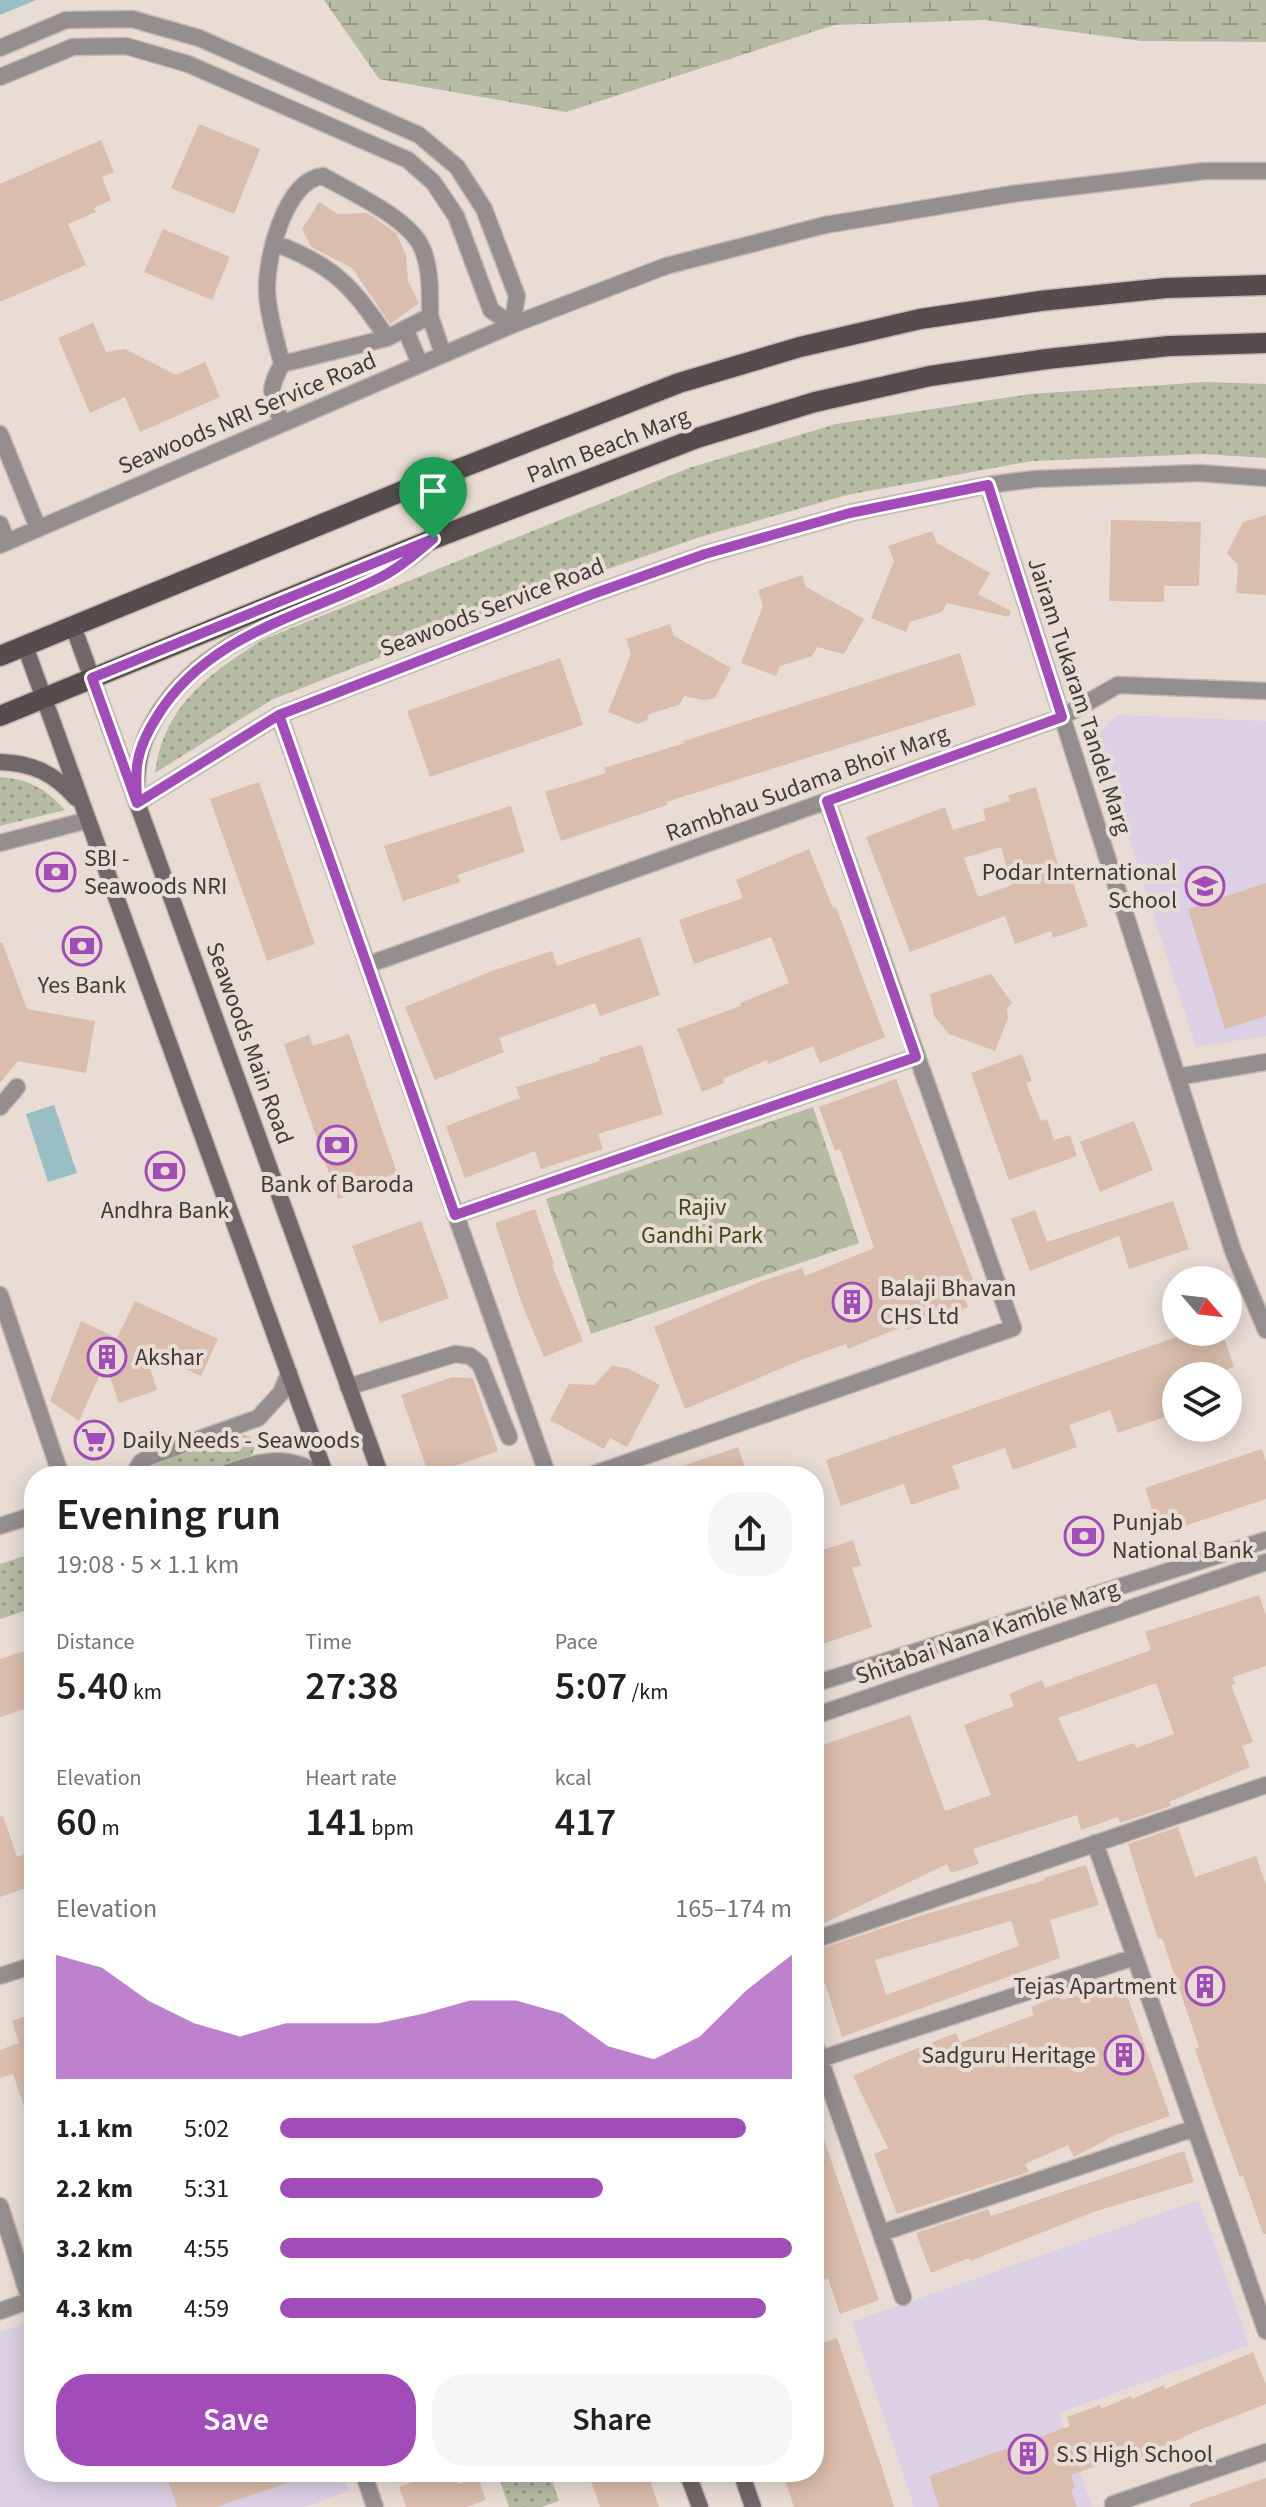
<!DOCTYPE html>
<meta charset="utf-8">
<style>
:root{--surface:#fff;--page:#f6f6f6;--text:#202124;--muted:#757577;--accent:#a24cba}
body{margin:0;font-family:"Source Sans 3",sans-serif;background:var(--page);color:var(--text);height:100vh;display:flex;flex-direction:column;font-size:30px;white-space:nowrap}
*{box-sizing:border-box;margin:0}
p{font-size:26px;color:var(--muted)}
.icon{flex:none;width:44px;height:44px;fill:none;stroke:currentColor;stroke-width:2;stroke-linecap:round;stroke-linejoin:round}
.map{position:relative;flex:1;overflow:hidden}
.side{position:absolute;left:24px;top:1466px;width:800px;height:1016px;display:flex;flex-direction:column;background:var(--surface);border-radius:32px;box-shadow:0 4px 20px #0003}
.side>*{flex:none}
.needle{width:52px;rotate:118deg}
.fabs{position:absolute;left:1162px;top:1266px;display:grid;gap:16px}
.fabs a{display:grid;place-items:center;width:80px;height:80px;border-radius:50%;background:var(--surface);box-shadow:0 4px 20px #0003;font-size:40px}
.pin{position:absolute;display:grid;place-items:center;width:68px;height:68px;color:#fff;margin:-82px -34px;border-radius:50% 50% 50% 0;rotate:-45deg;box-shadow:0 0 8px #0007}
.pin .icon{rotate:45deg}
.round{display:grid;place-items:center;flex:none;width:84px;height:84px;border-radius:32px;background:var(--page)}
.summary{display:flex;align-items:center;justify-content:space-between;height:136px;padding:0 32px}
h1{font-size:44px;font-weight:600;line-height:60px}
.stats{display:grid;grid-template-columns:repeat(3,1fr);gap:12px;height:136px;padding:8px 32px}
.stats div{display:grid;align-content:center}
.stats b{font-size:40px;font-weight:600}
.stats small{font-size:22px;font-weight:400}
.stats p{font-size:22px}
.chart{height:224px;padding:16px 32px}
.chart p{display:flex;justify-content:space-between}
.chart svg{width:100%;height:144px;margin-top:8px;fill:var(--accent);opacity:.7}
.cta{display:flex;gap:16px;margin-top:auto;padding:16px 32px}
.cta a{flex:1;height:92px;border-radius:32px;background:var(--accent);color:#fff;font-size:32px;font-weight:600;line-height:92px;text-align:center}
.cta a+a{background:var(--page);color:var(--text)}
ul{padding:0 32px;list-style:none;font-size:26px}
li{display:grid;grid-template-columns:128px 96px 1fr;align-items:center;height:60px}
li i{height:20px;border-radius:10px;background:var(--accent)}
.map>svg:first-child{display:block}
</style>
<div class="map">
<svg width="1266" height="2507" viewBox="0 0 1266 2507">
<defs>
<pattern id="grass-dots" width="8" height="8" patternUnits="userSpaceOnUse" patternTransform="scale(2)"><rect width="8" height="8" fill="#b6bba4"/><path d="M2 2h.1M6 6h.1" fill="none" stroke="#959987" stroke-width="1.8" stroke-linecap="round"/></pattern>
<pattern id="wetland-marsh" width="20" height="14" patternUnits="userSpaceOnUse" patternTransform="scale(2)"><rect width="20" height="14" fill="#b6bba4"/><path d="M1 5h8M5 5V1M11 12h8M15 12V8" fill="none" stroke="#959987"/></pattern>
<pattern id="park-crowns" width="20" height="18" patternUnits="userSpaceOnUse" patternTransform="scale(2)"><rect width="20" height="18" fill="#b6bba4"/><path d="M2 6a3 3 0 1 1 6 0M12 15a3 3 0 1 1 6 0" fill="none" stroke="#959987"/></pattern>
</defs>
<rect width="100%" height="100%" fill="#e9dcd4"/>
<path fill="#dbd0e4" d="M1118,715L1266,721V1036L1196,1047L1096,736Z
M1199,2200L1249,2345L1059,2413L1092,2507H914L852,2322Z
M34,2320V2472H343L349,2491L304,2507H0V2332Z"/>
<path fill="url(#grass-dots)" d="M1206,382L1266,384V458L1202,454L1032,461L847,495L700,537L585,577L271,700L155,773C164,705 208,675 262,640L689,468L836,424L1030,394Z
M0,777C29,779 46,789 65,810L0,826Z
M239,1434L251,1437C257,1445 255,1453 247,1459L196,1476H141L147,1465Z
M34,1553V1608L0,1619V1564Z
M497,2472H549L559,2501L541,2507H509Z"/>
<path fill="url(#wetland-marsh)" d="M324,0H1266V42L1141,41L984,20L834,25L566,112L379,79Z"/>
<path fill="url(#park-crowns)" d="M813,1107L859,1243L591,1334L546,1199Z"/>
<path fill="#99bec3" d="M0,0H36L0,15Z
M54,1105L77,1173L48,1182L26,1114Z"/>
<path fill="#dabdac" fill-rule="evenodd" d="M199,124L260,149L234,214L171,188Z
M101,140L114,172L102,177L111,200L94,208L96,212L68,224L86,265L0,302V184Z
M319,202L338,214L368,213L396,233L406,255L408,281L419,303L390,324L352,268L311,247L302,229Z
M163,229L230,257L212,300L144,272Z
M93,323L106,352L125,349L176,375L205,362L220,397L140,432L125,397L90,413L58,338Z
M1266,515V595L1236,593L1238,565L1227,553L1243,522Z
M1111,520L1201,522L1199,586H1164V602L1109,601Z
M932,531L937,543L990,573L978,594L1011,611L1009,617L947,603L942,612L910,622L906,632L871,618L894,561L888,546Z
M802,575L806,587L864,619L844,654L817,647L812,656L780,666L776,676L741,663L763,606L758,590Z
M670,624L674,636L731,668L715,698L704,700L684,696L679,705L649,714L647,720L638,724L608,712L631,654L626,639Z
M960,653L976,705L666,802L667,805L561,841L545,792L606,773L604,768L685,743L681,742Z
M560,658L583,725L430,777L407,711Z
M259,782L315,944L267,961L210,799Z
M1036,787L1059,869L1067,866L1088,926L1053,938L1051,931L1015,944L1005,916L910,952L866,837L945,807L953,830L986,820L983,809L1010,801L1008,795ZM1001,847L1012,885L978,897L964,858Z
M511,806L525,852L457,875L460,882L403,901L384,846Z
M809,849L833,908L836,907L885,1037L820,1063L813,1046L768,1064L767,1060L723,1079L724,1083L702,1092L677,1029L741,1006L740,1003L789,983L771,937L694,964L679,920L743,898L736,880Z
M1266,883V1016L1225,1029L1188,909Z
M640,937L660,995L600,1016L595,1003L499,1038L504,1052L435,1080L405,1007L492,971L552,951L557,966Z
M2,942L27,1009L95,1021L86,1073L18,1061L0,1083V943Z
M991,974L1012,1003L1007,1008L1008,1018L995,1051L949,1034L934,1016L930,994Z
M349,1034L397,1173L357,1187L359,1192L338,1199L284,1044L309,1035L313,1046Z
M642,1045L663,1114L598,1134L603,1149L541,1169L535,1151L465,1178L446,1126L520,1098L516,1087L600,1061L599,1058Z
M1022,1054L1032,1081L1026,1083L1041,1121L1047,1119L1054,1140L1070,1135L1077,1156L1009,1180L971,1073Z
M896,1079L976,1288L963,1293L968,1307L906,1330L904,1326L848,1349L846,1344L806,1358L685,1409L654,1327L762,1281L802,1268L805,1276L874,1248L840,1149L835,1151L819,1107Z
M1134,1121L1153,1170L1100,1192L1080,1142Z
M1173,1201L1189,1249L1129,1269L1119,1236L1030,1271L1011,1219L1035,1210L1047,1242Z
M535,1209L554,1264L552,1265L583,1341L544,1357L522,1304L495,1223Z
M421,1221L449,1298L380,1323L352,1246Z
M135,1301L218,1339L201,1376L144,1350L157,1390L119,1403L105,1363L79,1421L50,1401L81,1321L117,1338Z
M1191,1332H1222L1234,1367L1208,1376H1176V1387L1165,1391L1173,1414L1118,1433L1110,1410L1069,1425L1077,1447L1013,1470L1005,1448L952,1466L960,1488L911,1505L904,1484L841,1506L826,1460Z
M612,1366L627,1368L660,1385L627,1447L610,1438L604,1449L550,1420L569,1384L594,1385Z
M452,1377L473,1378L498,1451L429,1475L401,1395Z
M738,1447L748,1476H663L662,1473Z
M1262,1449L1266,1462V1499L1160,1534L1145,1488Z
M853,1540L861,1565L852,1568L872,1627L814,1647V1553Z
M1259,1595L1266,1616V1666L1233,1677L1235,1684L1231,1685L1253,1742L1242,1746L1250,1767L1169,1802L1171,1806L1120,1823L1118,1817L1081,1830L1077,1815L973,1849L979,1864L951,1873L947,1864L814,1928V1748L910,1715L945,1811L991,1795L964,1725L1014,1706L1009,1694L1042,1680L1045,1688L1151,1650L1145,1632ZM1156,1683L1174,1734L1136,1748L1134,1743L1078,1762L1058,1718Z
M34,1648V1706L0,1717V1659Z
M3,1816L17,1857L34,1851V1885L0,1897V1817Z
M1178,1827L1195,1877L1256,1856L1266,1885V2234H1263L1243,2176L1240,2177L1216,2111L1195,2049L1199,2047L1162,1938L1158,1939L1128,1844Z
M1086,1865L1099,1905L1050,1920L1060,1958L842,2037L825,1983L821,1984L814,1951L919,1916L1045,1880L1044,1878ZM1011,1921L1019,1946L886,1995L875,1960Z
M1121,1979L1170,2116L1115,2135L1074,2157L1068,2145L1025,2164L1029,2172L897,2214L874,2154L888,2148L853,2076L890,2059L956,2033L960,2043L1034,2015L1031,2007L1060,1995L1062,2000Z
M34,2013V2127H31L13,2074L0,2078V2050L19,2043L12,2021Z
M814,2122H818L879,2300L840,2314L828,2278L814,2284Z
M1184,2151L1194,2182L1096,2211L970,2261L969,2258L931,2273L916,2233L988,2209L991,2216Z
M837,2338L882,2468L894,2507H794L782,2472H814V2346Z
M1253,2352L1266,2385V2404L1192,2433L1131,2463L1127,2455L1071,2475L1075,2488L1071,2489L1077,2507H939L929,2476L1070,2426L1067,2417L1100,2405L1101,2409L1131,2396L1132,2399L1164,2385L1165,2389Z
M165,2472H200L202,2478L218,2472H309L310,2475L217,2507H177Z
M425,2472H453L458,2484L478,2477L486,2500L466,2507H406L399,2487L426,2477Z
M588,2472H647L659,2507H600Z
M1266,2478V2507H1190V2504Z"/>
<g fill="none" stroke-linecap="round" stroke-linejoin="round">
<g stroke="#c4b9b2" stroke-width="19">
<path id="minor" d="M0,48L66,20L132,19L199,38L419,135L457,167L484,209L517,296L512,325
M0,77L73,47L126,46L188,64L408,160L433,182L456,216L491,310L512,325
M274,243C334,265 353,287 387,338
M430,316L443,354
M406,331L420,364
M282,364L387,338L430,316C430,293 431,269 422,248C409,218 352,193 323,176C285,180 266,258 267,291C268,315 276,340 282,364C266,393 272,393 282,424
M0,434L38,528
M988,485L1233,1251L1266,1330
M0,524L7,542
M0,545L512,325L666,266L825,225L1012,194L1204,171H1266
M279,715L548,1476
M137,803L279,715L590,595L705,554L850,513L988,485L1035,479L1199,473L1266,478
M0,843L88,820
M367,965L1062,717L1118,685L1266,691
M1177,1077L1266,1062
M0,1107L17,1087
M455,1215L916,1057
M0,1295L61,1476
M348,1387L455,1354L470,1356L480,1364L509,1437
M133,1476L141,1462L149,1457L258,1418L281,1393L289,1373
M217,1476C259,1462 282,1451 323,1476
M588,1476L1013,1328L827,801
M0,1526L34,1515
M1095,1843L1266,2331
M814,1940L1266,1785
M814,2042L903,2297
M820,2059L1135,1957
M0,2206L30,2300
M881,2233L1195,2128
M0,2311L34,2299
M363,2472L375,2507
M1114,2507L1113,2504L1266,2452"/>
</g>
<g stroke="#c4b9b2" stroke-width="19">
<path id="tertiary" d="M814,1684L1266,1540
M814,1716L1266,1562
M0,1976L34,1965"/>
</g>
<g stroke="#c4b9b2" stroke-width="19">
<path id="secondary" d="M73,626L381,1476
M25,646L326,1476
M0,762C32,763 54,773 76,798
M137,789C136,760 143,738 158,714C220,616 340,615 423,548
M687,2472L700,2507
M741,2472L753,2507"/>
</g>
<g stroke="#c4b9b2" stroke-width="23">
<path id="primary" d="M0,656L410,488L679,383L800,347L920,319L1040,301L1166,288L1266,285
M0,716L433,539L697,438L815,402L930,376L1047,359L1169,346L1266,343"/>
</g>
<use href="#minor" stroke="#948e8e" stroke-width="16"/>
<use href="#tertiary" stroke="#948e8e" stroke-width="16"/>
<use href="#secondary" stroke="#716768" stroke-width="16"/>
<use href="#primary" stroke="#574c4d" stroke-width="20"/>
</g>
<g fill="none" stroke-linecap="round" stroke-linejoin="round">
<g stroke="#fff" stroke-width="16">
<path id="route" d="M433,539L92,678L137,803L279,715L455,1215L916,1057L827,801L1062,717L988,485L850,513L705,554L590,595L279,715L137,803C137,789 135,774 138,760C141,744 149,729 158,715C207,637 295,618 373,581C396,571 414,555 433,539"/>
</g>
<use href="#route" stroke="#a24cba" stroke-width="10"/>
</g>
<defs>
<g id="bank-ring" transform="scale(2)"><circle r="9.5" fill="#e9dcd4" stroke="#a24cba" stroke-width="1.5"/><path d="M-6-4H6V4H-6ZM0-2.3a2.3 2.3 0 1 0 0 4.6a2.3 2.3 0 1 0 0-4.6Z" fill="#a24cba"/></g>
<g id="school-ring" transform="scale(2)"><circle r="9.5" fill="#e9dcd4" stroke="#a24cba" stroke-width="1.5"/><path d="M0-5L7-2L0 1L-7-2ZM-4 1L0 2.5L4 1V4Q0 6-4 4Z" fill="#a24cba"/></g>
<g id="building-ring" transform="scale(2)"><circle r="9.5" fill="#e9dcd4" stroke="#a24cba" stroke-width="1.5"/><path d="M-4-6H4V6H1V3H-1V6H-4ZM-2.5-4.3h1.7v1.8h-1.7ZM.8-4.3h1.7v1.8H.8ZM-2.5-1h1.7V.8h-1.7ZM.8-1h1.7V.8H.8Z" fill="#a24cba"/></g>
<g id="supermarket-ring" transform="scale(2)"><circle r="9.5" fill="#e9dcd4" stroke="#a24cba" stroke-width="1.5"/><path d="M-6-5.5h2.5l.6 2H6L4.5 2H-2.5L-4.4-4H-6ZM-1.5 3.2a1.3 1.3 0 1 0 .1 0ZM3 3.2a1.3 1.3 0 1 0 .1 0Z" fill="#a24cba"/></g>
</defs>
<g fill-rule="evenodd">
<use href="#bank-ring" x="56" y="872"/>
<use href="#school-ring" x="1205" y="886"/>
<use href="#bank-ring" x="82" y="946"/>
<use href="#bank-ring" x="337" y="1145"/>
<use href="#bank-ring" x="165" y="1171"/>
<use href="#building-ring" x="852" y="1302"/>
<use href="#building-ring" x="107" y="1357"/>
<use href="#supermarket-ring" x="94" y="1440"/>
<use href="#bank-ring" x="1084" y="1536"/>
<use href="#building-ring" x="1205" y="1986"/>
<use href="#building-ring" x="1124" y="2055"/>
<use href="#building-ring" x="1028" y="2454"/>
</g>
<g text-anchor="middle" stroke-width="8" stroke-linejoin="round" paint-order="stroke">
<g font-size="24" fill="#403b38" stroke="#e9dcd4">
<text transform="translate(247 413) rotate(-23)" y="8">Seawoods NRI Service Road</text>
<text transform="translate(608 445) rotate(-21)" y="8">Palm Beach Marg</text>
<text transform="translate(492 607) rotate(-21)" y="8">Seawoods Service Road</text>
<text transform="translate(1080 696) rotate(72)" y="8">Jairam Tukaram Tandel Marg</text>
<text transform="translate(807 783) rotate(-20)" y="8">Rambhau Sudama Bhoir Marg</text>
<text transform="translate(250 1043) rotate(70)" y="8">Seawoods Main Road</text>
<text transform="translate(987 1632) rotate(-19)" y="8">Shitabai Nana Kamble Marg</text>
</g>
<g font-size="24" fill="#403b38" stroke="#e9dcd4" text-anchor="start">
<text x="84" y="866">SBI -<tspan x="84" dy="28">Seawoods NRI</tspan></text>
<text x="1177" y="880" text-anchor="end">Podar International<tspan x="1177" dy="28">School</tspan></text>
<text x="82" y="993" text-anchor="middle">Yes Bank</text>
<text x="337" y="1192" text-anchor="middle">Bank of Baroda</text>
<text x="165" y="1218" text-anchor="middle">Andhra Bank</text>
<text x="880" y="1296">Balaji Bhavan<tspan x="880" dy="28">CHS Ltd</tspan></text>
<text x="135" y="1365">Akshar</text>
<text x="122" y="1448">Daily Needs - Seawoods</text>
<text x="1112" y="1530">Punjab<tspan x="1112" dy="28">National Bank</tspan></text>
<text x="1177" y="1994" text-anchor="end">Tejas Apartment</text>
<text x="1096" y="2063" text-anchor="end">Sadguru Heritage</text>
<text x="1056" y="2462">S.S High School</text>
</g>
<g font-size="24" fill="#424918" stroke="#e9dcd4">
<text x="702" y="1215">Rajiv<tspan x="702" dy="28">Gandhi Park</tspan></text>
</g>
</g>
</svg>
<div class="fabs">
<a><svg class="needle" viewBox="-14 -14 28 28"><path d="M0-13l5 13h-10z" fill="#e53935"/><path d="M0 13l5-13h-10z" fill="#757577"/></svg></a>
<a><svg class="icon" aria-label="layers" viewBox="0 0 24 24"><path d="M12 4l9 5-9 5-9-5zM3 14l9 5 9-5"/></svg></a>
</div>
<div class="pin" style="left:433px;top:539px;background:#1e9e55"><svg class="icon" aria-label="arrive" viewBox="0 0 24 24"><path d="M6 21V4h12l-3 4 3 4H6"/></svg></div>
<section class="side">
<div class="summary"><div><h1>Evening run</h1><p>19:08 · 5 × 1.1 km</p></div><a class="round"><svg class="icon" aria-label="share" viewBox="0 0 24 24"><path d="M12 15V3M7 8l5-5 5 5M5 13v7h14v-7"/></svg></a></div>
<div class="stats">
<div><p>Distance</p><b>5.40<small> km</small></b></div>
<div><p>Time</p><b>27:38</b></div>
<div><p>Pace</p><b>5:07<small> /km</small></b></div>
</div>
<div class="stats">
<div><p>Elevation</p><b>60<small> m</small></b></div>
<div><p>Heart rate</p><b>141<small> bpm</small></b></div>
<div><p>kcal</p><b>417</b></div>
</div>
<div class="chart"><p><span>Elevation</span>165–174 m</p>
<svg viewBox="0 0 160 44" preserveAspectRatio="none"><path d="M0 44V6L10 10L20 20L30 27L40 31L50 27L60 27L70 27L80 24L90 20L100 20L110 24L120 34L130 38L140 31L150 17L160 6V44z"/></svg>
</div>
<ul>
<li><b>1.1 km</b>5:02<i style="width:91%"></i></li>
<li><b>2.2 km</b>5:31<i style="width:63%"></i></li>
<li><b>3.2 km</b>4:55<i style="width:100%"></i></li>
<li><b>4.3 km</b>4:59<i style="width:95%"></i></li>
</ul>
<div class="cta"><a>Save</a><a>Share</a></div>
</section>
</div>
